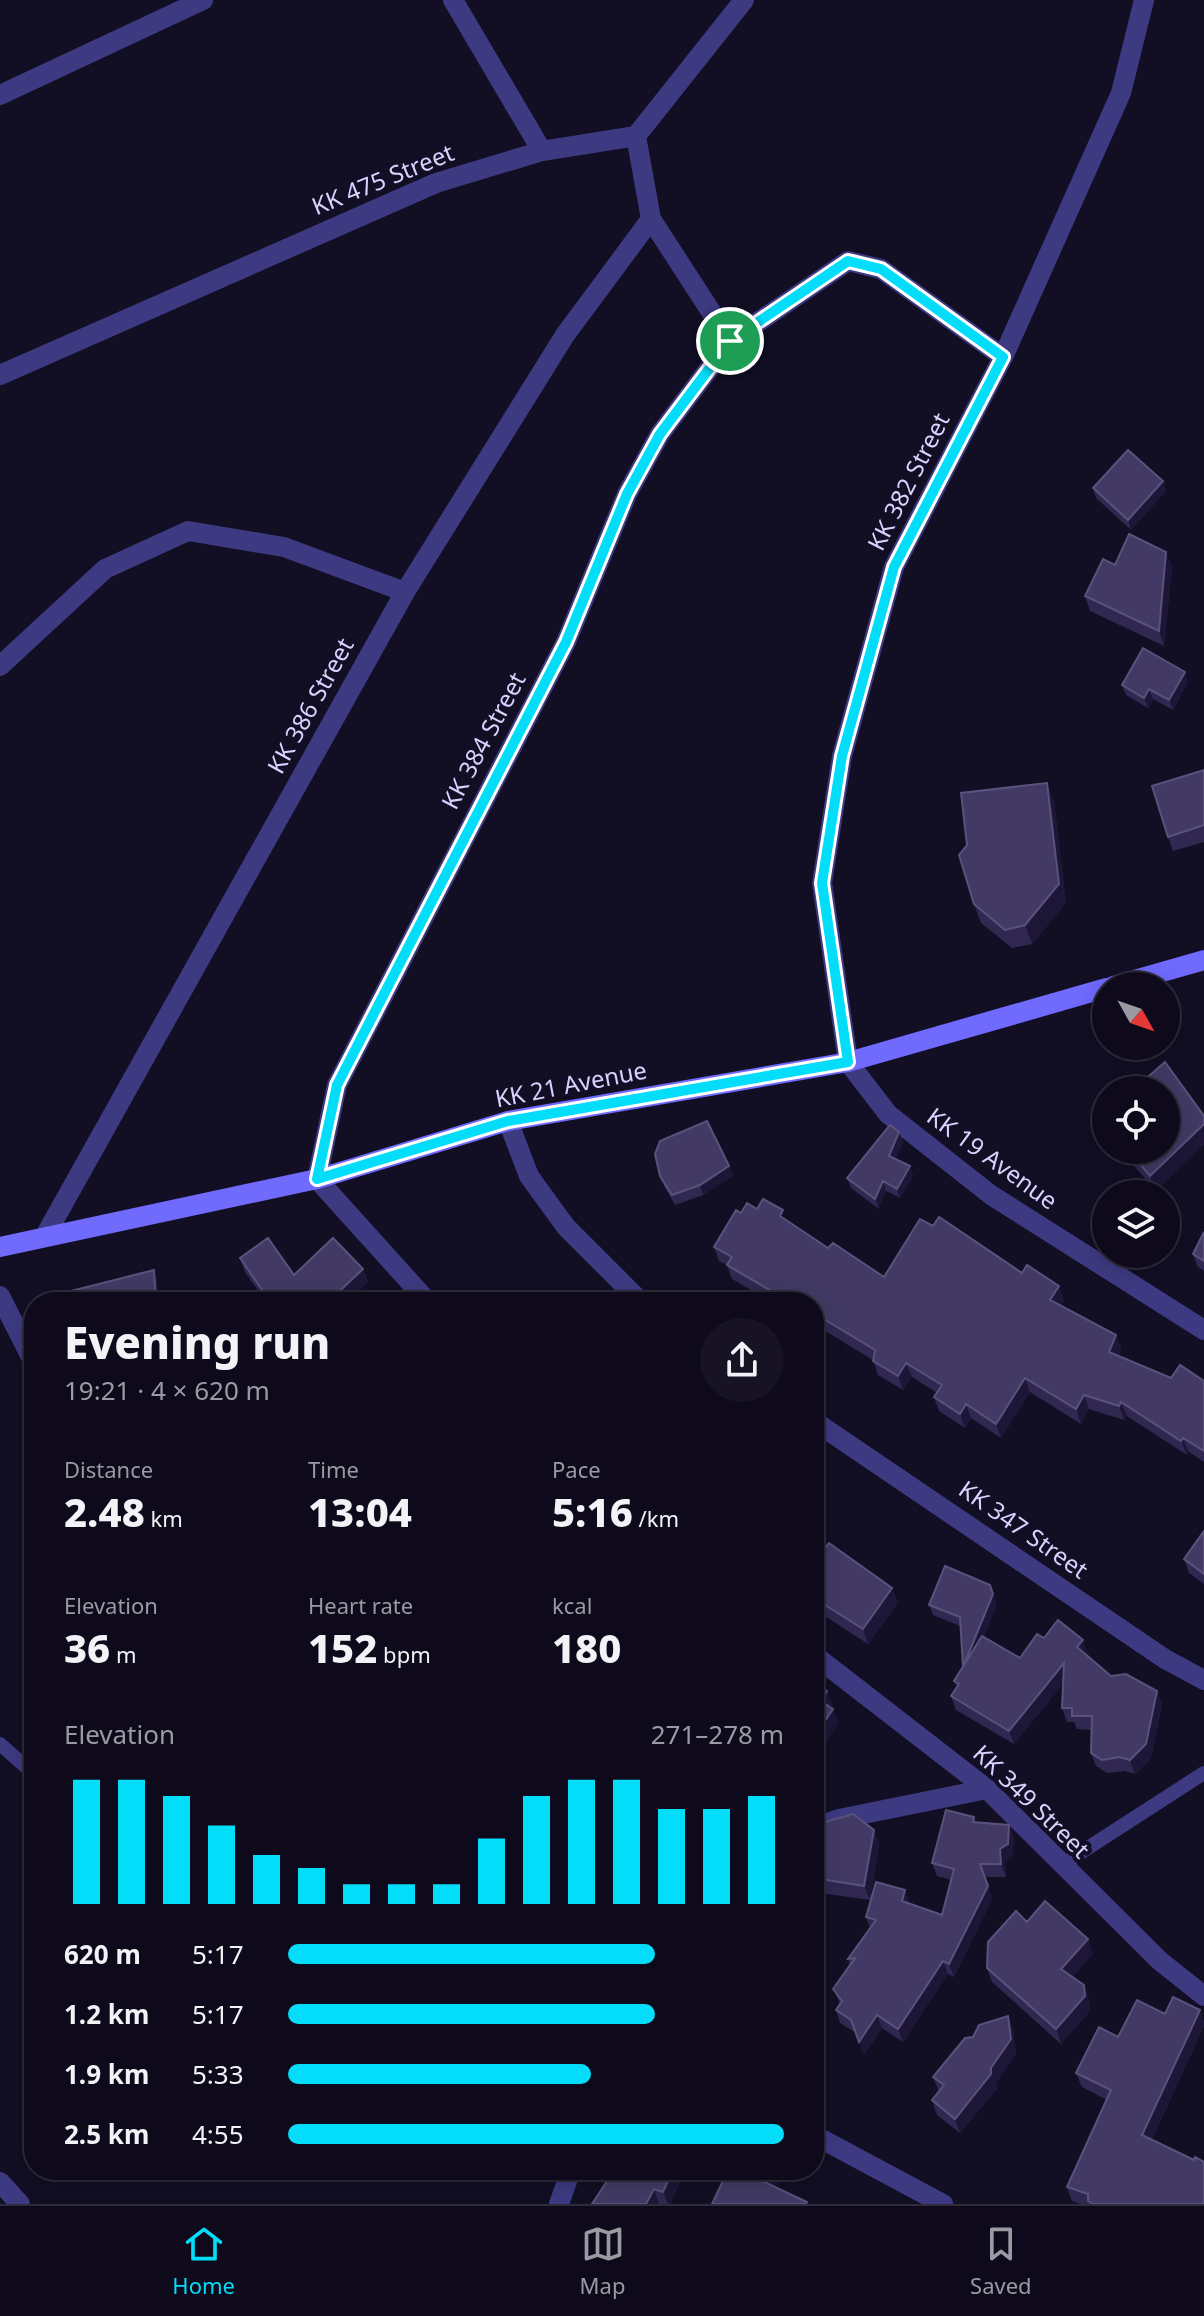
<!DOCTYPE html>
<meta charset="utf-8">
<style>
:root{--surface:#0e0a1b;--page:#171324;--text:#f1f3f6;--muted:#9b9aa3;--line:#2e2b3a;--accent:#03ddf9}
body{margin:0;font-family:"Noto Sans",sans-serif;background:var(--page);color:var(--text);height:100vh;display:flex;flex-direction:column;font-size:30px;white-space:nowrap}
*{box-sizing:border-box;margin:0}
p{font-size:26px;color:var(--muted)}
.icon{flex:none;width:44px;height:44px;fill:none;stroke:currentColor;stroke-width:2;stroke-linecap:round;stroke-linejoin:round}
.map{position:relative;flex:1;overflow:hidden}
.sheet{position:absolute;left:24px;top:1292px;width:800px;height:888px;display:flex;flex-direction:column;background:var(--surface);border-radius:32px;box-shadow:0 4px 20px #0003,0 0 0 2px var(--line)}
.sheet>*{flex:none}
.needle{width:52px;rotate:130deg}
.fabs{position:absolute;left:1092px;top:972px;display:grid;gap:16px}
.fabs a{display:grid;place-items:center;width:88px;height:88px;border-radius:50%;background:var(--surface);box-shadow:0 4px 20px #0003,0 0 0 2px var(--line);font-size:40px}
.pin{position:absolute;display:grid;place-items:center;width:68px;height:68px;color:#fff;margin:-34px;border:4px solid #fff;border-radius:50%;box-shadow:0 2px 8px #0007}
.round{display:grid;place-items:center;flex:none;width:84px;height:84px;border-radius:42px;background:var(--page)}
.headline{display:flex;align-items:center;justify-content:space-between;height:136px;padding:0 40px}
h1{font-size:44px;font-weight:800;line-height:60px}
.stats{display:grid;grid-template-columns:repeat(3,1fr);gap:12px;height:136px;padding:8px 40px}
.stats div{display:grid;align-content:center}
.stats b{font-size:40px;font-weight:800}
.stats small{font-size:22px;font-weight:400}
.stats p{font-size:22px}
.chart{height:224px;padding:16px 40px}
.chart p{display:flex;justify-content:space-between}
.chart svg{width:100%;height:144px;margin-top:8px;stroke:var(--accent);stroke-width:6}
ul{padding:0 40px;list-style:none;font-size:26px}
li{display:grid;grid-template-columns:128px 96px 1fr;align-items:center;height:60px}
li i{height:20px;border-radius:10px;background:var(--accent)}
.dock{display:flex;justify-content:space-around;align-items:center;height:112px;border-top:2px solid var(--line);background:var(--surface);font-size:22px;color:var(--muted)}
.dock a{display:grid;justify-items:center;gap:4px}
.dock .active{color:var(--accent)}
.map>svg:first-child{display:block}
</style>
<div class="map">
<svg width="1204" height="2204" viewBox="0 0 1204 2204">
<rect width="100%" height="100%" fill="#120e24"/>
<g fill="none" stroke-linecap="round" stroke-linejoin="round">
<path stroke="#3e3a82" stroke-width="14" d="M0,1744L34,1774
M1063,1864L1204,1773"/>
<path stroke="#3e3a82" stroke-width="20" d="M453,0L542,151
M0,95L203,0
M636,136L651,219L730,341L848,261L881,269L1003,357
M0,375L436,183L542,151L636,136L744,0
M0,666L105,569L188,531L284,547L405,592
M848,1062L822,883L842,756L894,567L1003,357L1121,93L1144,0
M508,1121L529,1176L566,1227L641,1302
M45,1236L405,592L565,335L651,219
M0,1296L34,1363
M428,1302L317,1179L337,1085L566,642L627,494L660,434L730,341
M814,1421L1165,1659L1204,1680
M814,1655L987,1789L1160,1961L1204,1996
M814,1828L839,1819L987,1789
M814,2135L943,2204
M0,2182L20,2204
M559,2204L571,2170"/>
<path stroke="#3e3a82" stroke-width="20" d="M848,1062L888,1114L991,1195L1204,1330"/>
<path stroke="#706afd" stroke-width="20" d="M1113,986L1204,960
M0,1247L317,1179L508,1121L848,1062L1106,988"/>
</g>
<path fill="#312851" d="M1163,481L1166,491L1131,530L1096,498L1093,488Z
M1115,565L1172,566L1164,646L1090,611L1085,596Z
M1188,682L1173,710L1153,699L1148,708L1126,695L1122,685Z
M1204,770V842L1173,851L1168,837Z
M1047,783L1054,802L1066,903L1032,944L1012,948L981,923L974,904Z
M1204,1116V1144L1156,1191L1120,1150H1166Z
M899,1132L903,1142L896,1159L910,1166L913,1176L900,1198L886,1191L879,1209L851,1188L847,1178Z
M729,1166L733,1176L703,1195L675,1205L664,1186L660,1176Z
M757,1209L787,1221L828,1248L884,1277L1022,1273L1064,1300L1061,1305L1116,1335L1121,1349L1119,1356L1171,1378L1204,1381V1462L1189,1452L1187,1455L1127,1416L1124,1420L1089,1409L1081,1424L1030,1392L1001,1438L971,1418L965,1428L939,1411L934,1397L937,1393L912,1377L903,1390L878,1375L873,1360L822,1329L814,1341V1302H771L732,1279L727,1265L719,1261L714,1247L741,1213Z
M1204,1232V1271L1197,1266L1193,1254Z
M240,1258L294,1275L363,1269L368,1282L266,1302L245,1272Z
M1204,1531V1584L1189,1573L1184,1559Z
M814,1563L892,1588L898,1603L868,1644L814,1609Z
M997,1604L984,1636L1020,1658L1044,1638L1088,1654L1087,1655L1111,1676L1157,1691L1162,1705L1151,1758L1135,1774L1125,1771L1107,1773L1096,1766L1091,1753L1092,1730L1077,1729L1074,1722H1067L1062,1708L1063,1684L1014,1744L956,1710L951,1696L957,1688L954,1681L963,1667L960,1626L933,1615L929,1605Z
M974,1817L976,1822L1009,1825L1014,1838L1012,1857L1005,1862L1006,1877H985L992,1899L954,1977L948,1974L903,2042L882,2028L864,2055L856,2033L840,2023L836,2010L840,2004L833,1989L850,1965L848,1959L870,1928L866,1917L910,1903L942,1915L951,1880L937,1876L932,1863Z
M814,1825L874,1830L879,1845L870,1900L820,1893L814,1890Z
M1027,1922L1093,1954L1072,1977L1084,1985L1089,2000L1090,2011L1061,2044L992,1982L987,1968Z
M1200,2010L1204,2022V2026L1152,2139L1204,2204H1080L1072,2201L1067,2187L1107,2100L1082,2087L1076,2073L1118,2037L1165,2014Z
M1008,2016L1013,2030L1016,2054L996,2083L997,2089L960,2133L937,2115L932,2100L939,2092L933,2077L973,2037Z
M474,2170H497L490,2173Z
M604,2170H685L670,2204H592L605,2183L602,2173Z"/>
<path fill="#1d1637" d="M1163,481L1166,491L1131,530L1128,520Z
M1166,552L1172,566L1164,646L1159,631Z
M1185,672L1188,682L1173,710L1169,700Z
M1149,689L1153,699L1148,708L1144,698Z
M1047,783L1054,802L1066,903L1032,944L1025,925Z
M1204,1124V1144L1156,1191L1150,1176Z
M899,1132L903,1142L893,1166L889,1156Z
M729,1166L733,1176L703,1195L700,1185Z
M910,1166L913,1176L900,1198L897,1189Z
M883,1181L886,1191L879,1209L875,1199Z
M363,1269L368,1282L348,1302H328Z
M154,1270L157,1280L159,1302H156Z
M1059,1286L1064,1300L1056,1314L1050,1300Z
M817,1315L822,1329L814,1341V1320Z
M1116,1335L1121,1349L1115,1366L1109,1352Z
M906,1363L912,1377L903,1390L898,1376Z
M1025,1378L1030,1392L1001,1438L996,1424Z
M1084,1395L1089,1409L1081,1424L1076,1409Z
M1121,1402L1127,1416L1124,1420L1119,1406Z
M966,1404L971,1418L965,1428L960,1414Z
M1183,1438L1189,1452L1187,1455L1181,1441Z
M892,1588L898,1603L868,1644L863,1629Z
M993,1594L997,1604L967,1679L963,1669Z
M1083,1640L1088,1654L1082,1661L1077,1647Z
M1064,1663L1069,1677L1014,1744L1009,1731Z
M827,1691L833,1705L826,1715L821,1701Z
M1157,1691L1162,1705L1151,1758L1135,1774L1130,1760Z
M833,1709L839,1723L814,1760V1737Z
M1009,1825L1014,1838L1012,1857L1005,1862L1006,1877L1001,1864L1000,1849Z
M874,1830L879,1845L870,1900L864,1886Z
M980,1864L992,1899L954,1977L949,1964Z
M905,1890L910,1903L902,1901Z
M1088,1939L1093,1954L1066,1984L1061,1969Z
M943,1961L948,1974L903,2042L898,2029Z
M1084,1985L1089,2000L1090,2011L1061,2044L1056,2029Z
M1200,2010L1204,2022V2026L1147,2149L1142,2135Z
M877,2015L882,2028L864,2055L859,2042Z
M1008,2016L1013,2030L1016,2054L996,2083L997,2089L960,2133L955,2119L991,2068Z
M673,2170H685L670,2204H668L663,2192Z
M771,2170H773L778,2184L763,2194L758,2179Z
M654,2189L659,2204H646Z"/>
<path fill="#423a64" stroke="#5a527c" stroke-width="2" d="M1128,450L1163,481L1128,520L1093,488Z
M1129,534L1166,552L1159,631L1085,596L1103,559L1115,565Z
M1143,648L1185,672L1169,700L1149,689L1144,698L1122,685Z
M1204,770V825L1168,837L1152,786Z
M1047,783L1059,884L1025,925L1005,930L974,904L959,855L967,845L961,793Z
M1165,1062L1204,1116V1124L1150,1176L1128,1150H1166V1090H1133Z
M1106,1114V1125L1101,1118Z
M707,1121L729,1166L700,1185L672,1195L660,1176L655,1154L660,1141Z
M890,1125L899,1132L889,1156L910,1166L897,1189L883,1181L875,1199L847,1178Z
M763,1199L783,1210L780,1216L828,1248L833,1243L884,1277L920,1219L933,1226L939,1217L1022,1273L1027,1265L1059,1286L1050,1300L1116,1335L1109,1352L1171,1378L1180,1365L1204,1381V1451L1183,1438L1181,1441L1121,1402L1119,1406L1084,1395L1076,1409L1025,1378L996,1424L966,1404L960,1414L934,1397L942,1385L906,1363L898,1376L873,1361L875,1350L817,1315L814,1320V1302H790L727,1265L732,1257L714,1247L736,1210L741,1213L747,1203L757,1209Z
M1204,1232V1261L1193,1254Z
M268,1238L294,1275L333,1238L363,1269L328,1302H267L269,1300L240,1258Z
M154,1270L156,1302H73L71,1291Z
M1204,1531V1574L1184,1559Z
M829,1543L892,1588L863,1629L814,1598V1563Z
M945,1566L990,1585L993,1594L963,1667L960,1617L929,1605Z
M1058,1620L1083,1640L1077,1647L1111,1676L1126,1674L1157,1691L1146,1744L1130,1760L1120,1757L1102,1760L1091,1753L1092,1716H1072V1708H1062L1064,1663L1009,1731L951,1696L959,1684L954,1681L982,1636L1020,1658L1037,1634L1044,1638Z
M814,1682L827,1691L821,1701L833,1709L814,1737Z
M946,1810L974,1817L973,1822L1009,1825L1008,1844L1000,1849L1001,1864H980L988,1886L949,1964L943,1961L898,2029L877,2015L859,2042L851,2020L836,2010L842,2001L833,1989L855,1958L848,1959L876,1920L866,1917L876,1882L905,1890L902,1901L942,1915L954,1869L932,1863Z
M853,1814L874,1830L864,1886L814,1878V1825Z
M1045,1901L1088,1939L1061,1969L1084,1985L1085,1996L1056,2029L987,1968L988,1942L1016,1911L1027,1922Z
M1173,1997L1200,2010L1142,2135L1194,2160L1195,2157L1204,2162V2204H1093L1088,2201V2194L1067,2187L1111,2090L1076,2073L1099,2027L1118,2037L1137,2000L1165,2014Z
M1008,2016L1011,2039L991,2068V2074L955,2119L932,2100L944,2085L933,2077L965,2038L973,2037L979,2025Z
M604,2170H673L663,2192L654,2189L646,2204H592L609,2178L602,2173Z
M728,2170H771L758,2179L807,2202L806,2204H712Z"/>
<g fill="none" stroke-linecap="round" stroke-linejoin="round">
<g stroke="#fff" stroke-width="16">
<path id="route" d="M848,261L881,269L1003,357L894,567L842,756L822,883L848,1062L508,1121L317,1179L337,1085L566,642L627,494L660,434L730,341Z"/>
</g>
<use href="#route" stroke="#03ddf9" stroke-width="10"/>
</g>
<g text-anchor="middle" stroke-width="8" stroke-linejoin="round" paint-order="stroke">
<g font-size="24" fill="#d7d2fe" stroke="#120e24">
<text transform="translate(383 180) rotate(-22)" y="8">KK 475 Street</text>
<text transform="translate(909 482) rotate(-63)" y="8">KK 382 Street</text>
<text transform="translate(311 706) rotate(-61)" y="8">KK 386 Street</text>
<text transform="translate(484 741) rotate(-62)" y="8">KK 384 Street</text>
<text transform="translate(571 1085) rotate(-11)" y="8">KK 21 Avenue</text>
<text transform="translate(992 1159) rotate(36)" y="8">KK 19 Avenue</text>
<text transform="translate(1023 1530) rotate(35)" y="8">KK 347 Street</text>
<text transform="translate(1031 1802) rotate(44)" y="8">KK 349 Street</text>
</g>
</g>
</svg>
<div class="fabs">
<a><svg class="needle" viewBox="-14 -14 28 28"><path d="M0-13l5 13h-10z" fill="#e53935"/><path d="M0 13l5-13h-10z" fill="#9b9aa3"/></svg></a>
<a><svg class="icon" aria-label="locate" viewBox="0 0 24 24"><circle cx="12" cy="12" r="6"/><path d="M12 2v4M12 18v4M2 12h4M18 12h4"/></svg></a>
<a><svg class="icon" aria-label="layers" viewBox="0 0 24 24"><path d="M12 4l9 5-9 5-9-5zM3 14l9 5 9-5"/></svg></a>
</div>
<div class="pin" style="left:730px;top:341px;background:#1e9e55"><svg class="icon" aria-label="arrive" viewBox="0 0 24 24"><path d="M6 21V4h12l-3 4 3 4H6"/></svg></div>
<section class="sheet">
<div class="headline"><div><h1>Evening run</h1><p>19:21 · 4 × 620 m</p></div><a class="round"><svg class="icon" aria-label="share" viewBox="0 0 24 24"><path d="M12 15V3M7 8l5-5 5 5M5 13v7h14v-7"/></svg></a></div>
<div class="stats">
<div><p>Distance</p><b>2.48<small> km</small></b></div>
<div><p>Time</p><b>13:04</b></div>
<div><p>Pace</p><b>5:16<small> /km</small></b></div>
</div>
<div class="stats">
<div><p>Elevation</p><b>36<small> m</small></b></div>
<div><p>Heart rate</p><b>152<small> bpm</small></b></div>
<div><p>kcal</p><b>180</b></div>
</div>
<div class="chart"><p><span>Elevation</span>271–278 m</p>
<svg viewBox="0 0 160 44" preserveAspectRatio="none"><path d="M5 44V6M15 44V6M25 44V11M35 44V20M45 44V29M55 44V33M65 44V38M75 44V38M85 44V38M95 44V24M105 44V11M115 44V6M125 44V6M135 44V15M145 44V15M155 44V11"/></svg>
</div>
<ul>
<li><b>620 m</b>5:17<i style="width:74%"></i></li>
<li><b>1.2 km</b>5:17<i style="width:74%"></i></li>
<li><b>1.9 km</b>5:33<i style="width:61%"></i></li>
<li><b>2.5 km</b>4:55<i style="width:100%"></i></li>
</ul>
</section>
</div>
<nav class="dock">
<a class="active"><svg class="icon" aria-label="home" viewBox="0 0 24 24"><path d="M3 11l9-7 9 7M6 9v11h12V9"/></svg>Home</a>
<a><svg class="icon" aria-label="map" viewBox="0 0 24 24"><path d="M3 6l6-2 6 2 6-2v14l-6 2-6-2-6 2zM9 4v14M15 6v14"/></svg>Map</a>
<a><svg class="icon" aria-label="saved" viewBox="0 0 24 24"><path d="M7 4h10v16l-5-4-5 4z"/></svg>Saved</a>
</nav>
